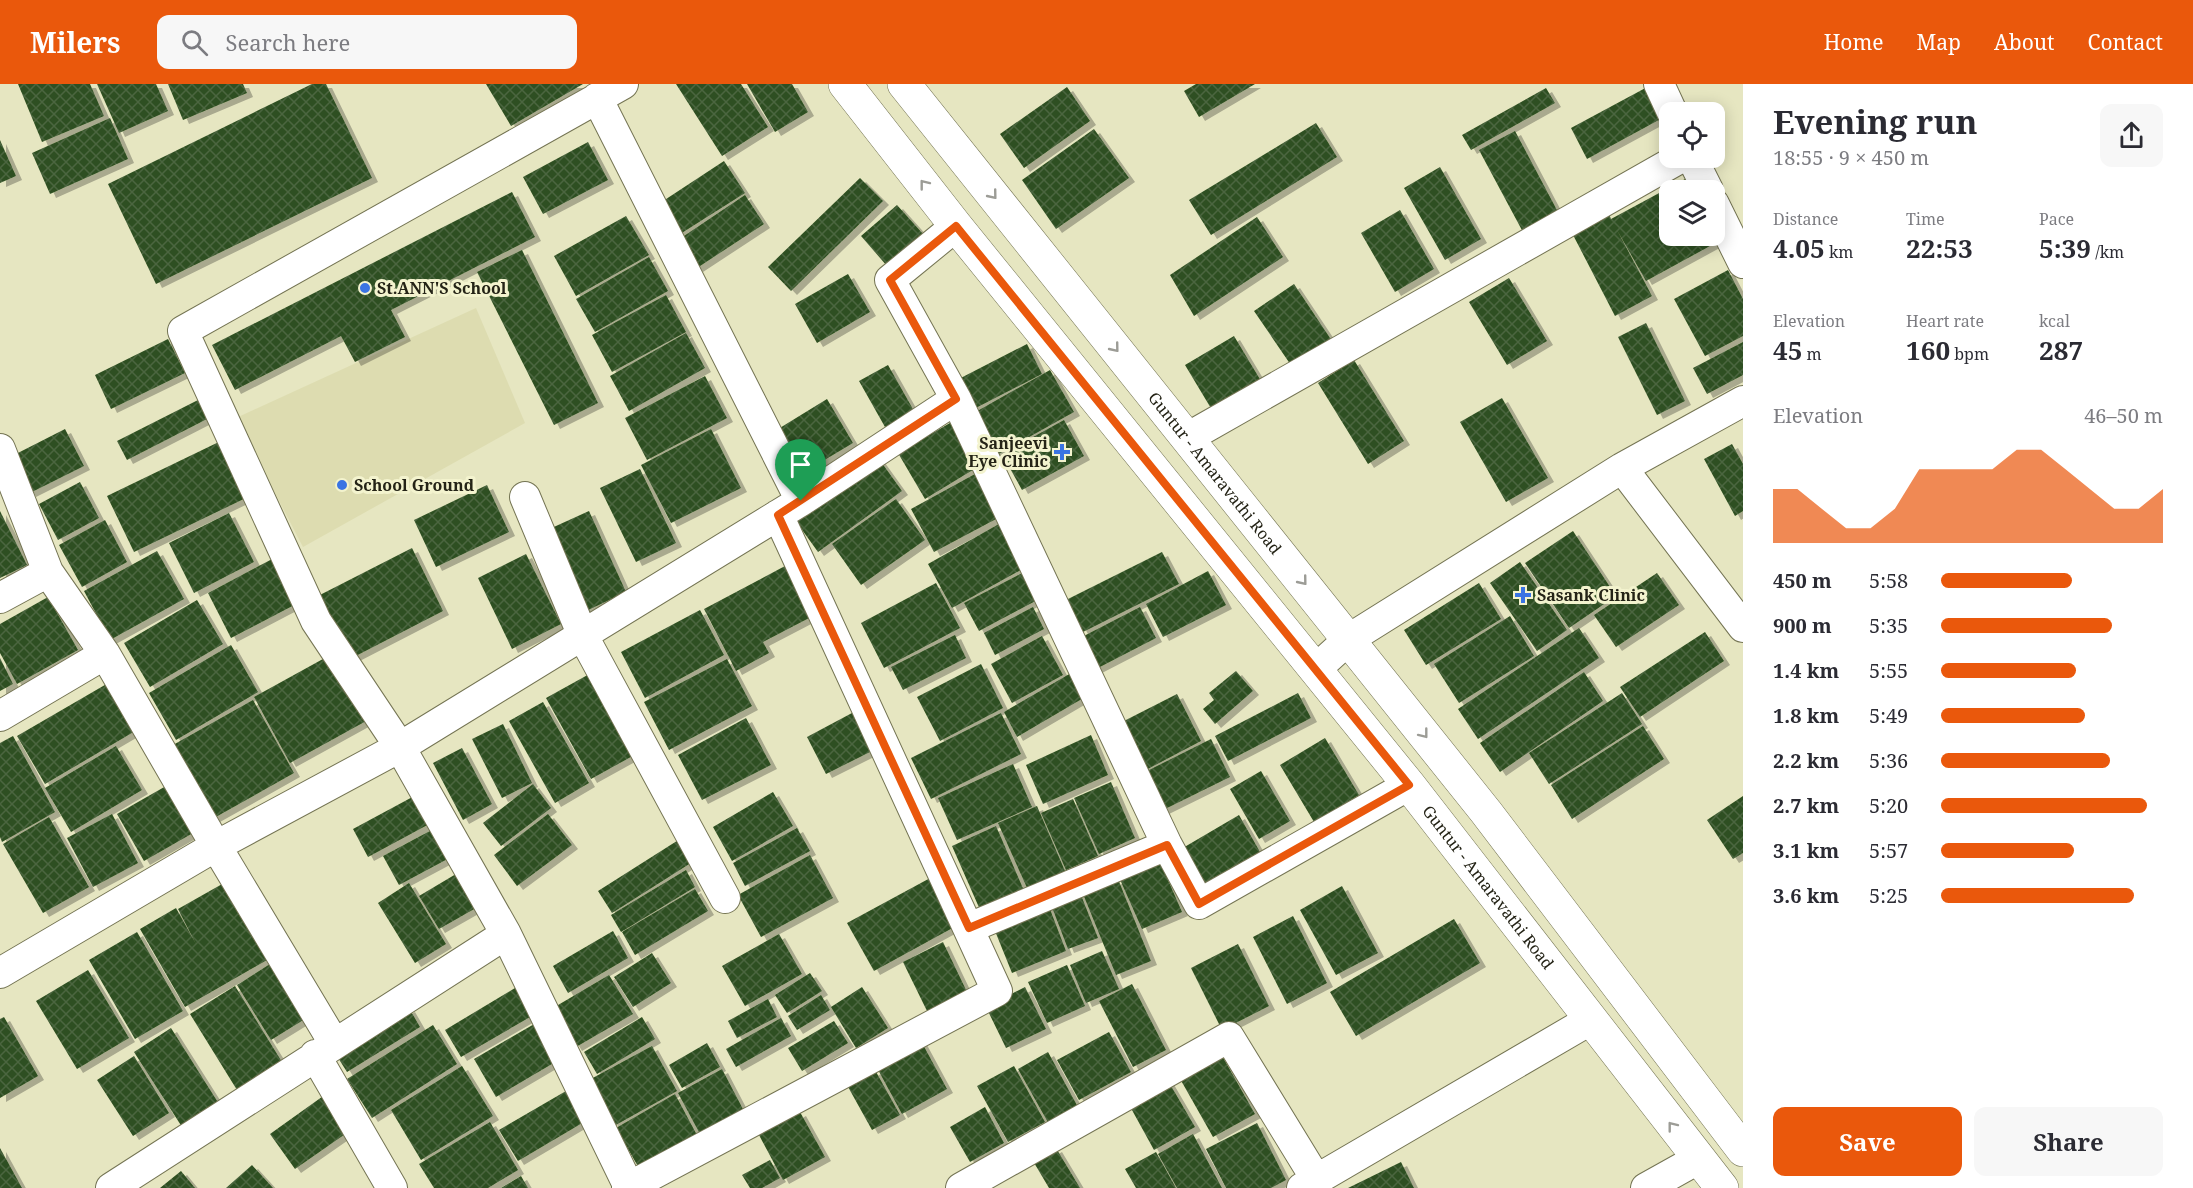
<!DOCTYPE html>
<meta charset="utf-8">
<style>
:root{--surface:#fff;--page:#f7f7f7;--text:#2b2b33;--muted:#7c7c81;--accent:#ea580c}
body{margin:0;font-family:"Noto Serif",serif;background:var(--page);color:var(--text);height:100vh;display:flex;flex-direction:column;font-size:22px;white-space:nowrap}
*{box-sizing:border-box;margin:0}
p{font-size:20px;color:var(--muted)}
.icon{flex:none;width:33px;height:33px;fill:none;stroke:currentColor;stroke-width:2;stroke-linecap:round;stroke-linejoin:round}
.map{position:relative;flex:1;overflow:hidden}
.panel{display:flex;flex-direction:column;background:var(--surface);width:450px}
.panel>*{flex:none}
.fabs{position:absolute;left:1659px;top:18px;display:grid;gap:12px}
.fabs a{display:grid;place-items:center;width:66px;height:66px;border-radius:12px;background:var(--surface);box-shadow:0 3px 15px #0003;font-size:30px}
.pin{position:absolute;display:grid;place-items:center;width:51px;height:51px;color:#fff;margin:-62px -26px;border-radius:50% 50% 50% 0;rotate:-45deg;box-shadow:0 0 6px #0007}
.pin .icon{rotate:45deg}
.round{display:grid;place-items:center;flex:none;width:63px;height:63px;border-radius:12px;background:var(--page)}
.summary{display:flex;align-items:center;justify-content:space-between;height:102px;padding:0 30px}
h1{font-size:33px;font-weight:700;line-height:45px}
.metrics{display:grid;grid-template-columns:repeat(3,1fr);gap:9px;height:102px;padding:6px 30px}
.metrics div{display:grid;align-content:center}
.metrics b{font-size:26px;font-weight:700}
.metrics small{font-size:16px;font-weight:400}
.metrics p{font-size:16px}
.chart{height:168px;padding:12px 30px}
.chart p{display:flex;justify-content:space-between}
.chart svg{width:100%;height:108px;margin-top:6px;fill:var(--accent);opacity:.7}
.button{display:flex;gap:12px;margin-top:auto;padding:12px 30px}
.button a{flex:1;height:69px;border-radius:12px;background:var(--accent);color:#fff;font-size:24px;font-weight:700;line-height:69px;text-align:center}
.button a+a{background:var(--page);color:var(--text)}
ul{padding:0 30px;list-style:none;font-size:20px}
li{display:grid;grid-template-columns:96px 72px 1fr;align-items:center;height:45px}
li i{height:15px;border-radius:8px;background:var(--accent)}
header{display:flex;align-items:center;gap:36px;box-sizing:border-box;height:84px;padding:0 30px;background:var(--accent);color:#fff}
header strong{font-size:28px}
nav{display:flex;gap:33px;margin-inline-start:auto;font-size:21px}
.search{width:420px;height:54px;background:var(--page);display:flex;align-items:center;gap:15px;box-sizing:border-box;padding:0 21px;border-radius:12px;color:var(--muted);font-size:22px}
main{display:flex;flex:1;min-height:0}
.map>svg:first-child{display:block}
</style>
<header>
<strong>Milers</strong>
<div class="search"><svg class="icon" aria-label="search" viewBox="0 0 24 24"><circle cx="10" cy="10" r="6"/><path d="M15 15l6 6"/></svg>Search here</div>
<nav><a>Home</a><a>Map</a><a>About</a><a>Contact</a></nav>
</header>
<main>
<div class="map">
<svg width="1743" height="1104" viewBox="0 0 1743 1104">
<defs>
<pattern id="building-cross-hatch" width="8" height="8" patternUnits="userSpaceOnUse" patternTransform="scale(1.5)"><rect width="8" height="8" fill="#2e4f20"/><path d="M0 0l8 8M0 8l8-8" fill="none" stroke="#4b653f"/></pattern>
<filter id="shadow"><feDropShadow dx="6" dy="4" stdDeviation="0" flood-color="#0004"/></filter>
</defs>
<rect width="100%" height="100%" fill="#e6e6c1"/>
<path fill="#dddcb0" d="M476,224L525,339L303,463L236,334Z"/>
<path fill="url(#building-cross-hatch)" filter="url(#shadow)" d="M18,0H90L104,32L42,58Z
M97,0H156L168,27L119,49Z
M168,0H243L247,9L183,36Z
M312,0H326L372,94L156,200L108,100Z
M486,0H583L511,42Z
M676,0H741L768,43L722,72Z
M747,0H792L808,28L775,48Z
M1196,0H1255L1199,33L1184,7Z
M1651,1L1668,31L1587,75L1571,44Z
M1067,3L1090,37L1024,84L1000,50Z
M1546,4L1555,19L1471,66L1462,51Z
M110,34L128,75L50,110L32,69Z
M1316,39L1337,73L1211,151L1189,116Z
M1094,45L1129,94L1056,145L1022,96Z
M1515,47L1559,130L1524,150L1479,66Z
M0,56L16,92L0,99Z
M588,58L608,96L543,130L523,93Z
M724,77L745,109L677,152L657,121Z
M1440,83L1481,155L1445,176L1404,104Z
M860,94L883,117L791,207L768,183Z
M1687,94L1694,106H1670V152H1714L1721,156L1646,197L1617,146L1652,212L1615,232L1572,149L1609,130L1611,135Z
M512,108L535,153L391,226L405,253L355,278L341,252L235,306L212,261Z
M745,111L764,140L697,184L678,156Z
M897,121L923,150L887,182L861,152Z
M1400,126L1434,185L1395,208L1361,149Z
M626,132L649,171L576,212L554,172Z
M1257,133L1283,173L1194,232L1170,191Z
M522,166L598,319L554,341L477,188Z
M649,173L668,207L595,248L576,215Z
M1728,186L1743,215V252L1705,272L1674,215Z
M848,190L870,228L817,259L795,220Z
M1509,194L1547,257L1507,281L1469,218Z
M1294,200L1336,263L1297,290L1254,227Z
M666,211L686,248L612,288L592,251Z
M1646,239L1685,317L1657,331L1618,253Z
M686,249L705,284L629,327L610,292Z
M1234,252L1261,297L1212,326L1185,281Z
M168,255L185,289L111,325L95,291Z
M1743,258V291L1707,310L1693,284Z
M1027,260L1042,290L966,329L951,299Z
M1354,276L1404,357L1368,380L1318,299Z
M888,281L914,327L885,343L859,297Z
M1050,286L1074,328L995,372L972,330Z
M705,292L727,334L647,376L625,334Z
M1502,314L1548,394L1506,418L1460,338Z
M200,315L209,334L127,376L117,357Z
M827,315L853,359L796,393L770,350Z
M1064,336L1084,372L1022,406L1002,370Z
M950,339L976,384L925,415L898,369Z
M65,345L84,382L30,409L12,372Z
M711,345L741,404L671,439L641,381Z
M225,355L252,411L134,468L107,412Z
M1732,360L1743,380V427L1735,432L1704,375Z
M879,375L902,407L818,468L795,436Z
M640,385L676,459L636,478L600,404Z
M975,390L998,434L934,468L911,425Z
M80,398L99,434L58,456L39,420Z
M487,401L509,448L436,483L414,436Z
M896,415L925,456L861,501L832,460Z
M0,427L27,481L0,494Z
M589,427L626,508L582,529L545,447Z
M229,429L254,478L194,509L169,459Z
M105,436L127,478L82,503L59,461Z
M1006,436L1030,481L952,524L928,480Z
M1573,447L1616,512L1569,544L1525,479Z
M412,464L443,527L346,577L314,514Z
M157,467L184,515L110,556L84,507Z
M1162,468L1179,500L1083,548L1066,516Z
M526,470L561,540L512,565L478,494Z
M276,473L300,518L231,554L208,509Z
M1520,478L1567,546L1537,567L1490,499Z
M785,482L811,533L763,558L769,569L736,587L704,525Z
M1030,485L1045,512L979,547L964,519Z
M1208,487L1226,521L1163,553L1146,520Z
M1657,489L1679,521L1616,563L1594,531Z
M936,499L960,544L884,584L861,539Z
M1479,499L1501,535L1426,581L1404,546Z
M48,513L78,566L17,600L0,569V540Z
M197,516L223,560L150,603L124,559Z
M1033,523L1044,545L995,571L984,549Z
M1140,523L1156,554L1096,585L1080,554Z
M700,526L724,571L645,614L621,568Z
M1510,532L1534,572L1459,619L1434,580Z
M1579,544L1599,574L1478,655L1458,625Z
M1705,548L1724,577L1640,633L1620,603Z
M955,551L966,574L903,606L891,583Z
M1042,552L1063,591L1012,619L991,580Z
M231,561L258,608L176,656L149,609Z
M332,570L368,636L290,679L254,613Z
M0,574L13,600L0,607Z
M727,575L752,622L669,666L644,618Z
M981,580L1003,624L940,657L917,613Z
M1078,585L1092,609L1017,653L1004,628Z
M1236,587L1253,607L1215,640L1203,625L1214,616L1209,609Z
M593,588L638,669L591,695L546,614Z
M1584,588L1603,617L1500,688L1480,659Z
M110,598L137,646L45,700L17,652Z
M1298,609L1311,634L1228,677L1215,652Z
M1622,609L1642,640L1549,700L1529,669Z
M1177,610L1201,657L1144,687L1120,639Z
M253,616L294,689L214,734L173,661Z
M543,618L589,699L555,719L509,637Z
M852,629L872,667L826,690L807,653Z
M1001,629L1021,670L931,715L911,674Z
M746,634L771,681L702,716L678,671Z
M503,640L532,699L502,714L472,655Z
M1643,642L1664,675L1572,735L1551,701Z
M1091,651L1108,691L1043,720L1026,681Z
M13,652L55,728L2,758L0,753V659Z
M1325,654L1359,711L1314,738L1280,681Z
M1211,655L1230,693L1161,727L1143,689Z
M116,662L142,706L71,748L45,704Z
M462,664L492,720L463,736L433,679Z
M1013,680L1032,723L957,756L938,714Z
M1261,687L1290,737L1259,755L1230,705Z
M1111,698L1135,754L1099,770L1074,714Z
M533,700L551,724L501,762L483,739Z
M166,702L193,749L144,777L117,730Z
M773,708L793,742L732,777L713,743Z
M418,710L433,738L368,773L353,745Z
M1743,712V769L1733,775L1707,736Z
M1073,715L1098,772L1066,786L1041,729Z
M1037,722L1065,787L1027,804L998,739Z
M112,730L138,779L93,803L67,754Z
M548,730L572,761L517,802L494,771Z
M1239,731L1260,768L1197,804L1176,768Z
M49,733L89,803L43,829L3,760Z
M439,742L455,771L399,801L383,772Z
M996,742L1025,809L981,828L952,762Z
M797,744L810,767L745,802L733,779Z
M680,755L694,777L612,829L598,807Z
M810,771L833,814L761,853L738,811Z
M1158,773L1182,828L1142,845L1118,791Z
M686,786L695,803L621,848L611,831Z
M456,790L476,824L439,845L419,812Z
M932,793L958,841L874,887L847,839Z
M231,795L274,872L185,923L140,845L176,824L196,860L178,825Z
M1118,795L1151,877L1116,891L1083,810Z
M409,799L446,860L415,879L378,819Z
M1342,802L1378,869L1336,891L1300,826Z
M695,805L708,827L635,871L622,848Z
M1079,806L1098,854L1068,865L1050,818Z
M1048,820L1066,867L1012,889L993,842Z
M1293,832L1327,899L1287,920L1253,853Z
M1454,835L1480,879L1356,952L1330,908Z
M613,847L628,874L568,909L553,882Z
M137,848L183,927L135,955L89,876Z
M779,850L802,890L745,922L722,882Z
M943,858L967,908L927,927L903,878Z
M1238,860L1269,922L1222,946L1191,884Z
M1102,867L1119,905L1086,919L1070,881Z
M652,869L671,899L633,923L614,893Z
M270,880L305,935L271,956L237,901Z
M1067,881L1085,922L1047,939L1028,898Z
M88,886L129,954L77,985L36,917Z
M810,889L822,907L787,929L775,911Z
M609,891L633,930L576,963L553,924Z
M1132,900L1166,966L1133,983L1099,917Z
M520,901L537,929L461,973L445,946Z
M235,902L282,978L237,1006L190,930Z
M862,903L888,944L856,964L831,923Z
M1025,903L1046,945L1006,964L986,923Z
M821,911L830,926L797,946L788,932Z
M768,915L777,933L737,954L728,937Z
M409,924L420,943L347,988L335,969Z
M4,933L38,992L0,1014V935Z
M642,933L655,955L597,990L584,968Z
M781,934L791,952L736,983L726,965Z
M834,937L848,959L802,987L788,964Z
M536,939L557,977L496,1013L474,975Z
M433,941L457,980L372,1034L347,995Z
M171,944L219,1020L182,1043L134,968Z
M1109,948L1131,988L1079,1016L1057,976Z
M921,957L947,1005L902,1030L876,982Z
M707,959L720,983L682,1004L669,981Z
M652,962L677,1007L614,1042L589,996Z
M1048,968L1079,1025L1050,1042L1018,985Z
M1221,970L1255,1030L1213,1053L1179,993Z
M134,972L169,1029L133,1052L97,996Z
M462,982L493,1032L421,1076L391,1026Z
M1014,982L1045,1038L1008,1058L977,1002Z
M722,985L745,1029L701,1052L678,1009Z
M875,986L900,1031L872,1046L847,1001Z
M1167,995L1195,1043L1154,1066L1127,1017Z
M566,1007L584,1038L518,1077L499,1046Z
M326,1010L351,1046L295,1085L270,1050Z
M675,1010L698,1053L640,1086L616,1044Z
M985,1023L1004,1059L970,1078L950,1043Z
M800,1028L825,1073L783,1096L759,1051Z
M490,1038L518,1086L488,1104H434L419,1080Z
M1257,1039L1286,1096L1271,1104H1226L1206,1065Z
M1193,1050L1222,1104H1177L1158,1070Z
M0,1064L22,1104H0Z
M1056,1064L1080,1104H1049L1033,1077Z
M1156,1068L1176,1104H1136L1125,1085Z
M770,1076L780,1094L762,1104H750L742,1091Z
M1401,1078L1414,1104H1348Z
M252,1081L273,1104H226Z
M181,1087L195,1104H160Z
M521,1092L528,1104H501Z"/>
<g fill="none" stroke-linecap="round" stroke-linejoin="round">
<g stroke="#747453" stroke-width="32">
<path id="street" d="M623,0L183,247L316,537L400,663L506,850L629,1103
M1659,0L1672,28
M597,14L801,417
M1692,74L1708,106
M1714,120L1743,179
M956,142L890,196L956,315L1167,761L1199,820L1409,701
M1187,354L1680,74
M0,365L48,488L105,570L216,762L334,959
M1622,384L1743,543
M525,413L583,552L725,814
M0,514L48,488
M1316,585L1349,555L1622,384L1743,317
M0,632L105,570
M969,844L1167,761
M0,889L216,762L400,663L801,417L956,315
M315,971L392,1104
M111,1104L506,850
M627,1104L997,907L778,431
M961,1104L1229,953L1316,1095
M1302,1104L1590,936
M1646,1104L1698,1075"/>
</g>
<g stroke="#747453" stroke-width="34">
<g id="primary">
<path id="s1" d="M845,0L956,142L1409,701L1722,1104"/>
<path id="s2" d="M904,0L1486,728L1743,1066"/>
</g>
</g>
<use href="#street" stroke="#fff" stroke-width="30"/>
<use href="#primary" stroke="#fff" stroke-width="33"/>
</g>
<defs><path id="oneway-chevron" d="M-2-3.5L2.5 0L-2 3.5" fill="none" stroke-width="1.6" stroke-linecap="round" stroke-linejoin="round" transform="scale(1.5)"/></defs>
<g stroke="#9c9c96">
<use href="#oneway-chevron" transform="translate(924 100) rotate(-128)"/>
<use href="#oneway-chevron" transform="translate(993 111) rotate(51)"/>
<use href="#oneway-chevron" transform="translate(1115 264) rotate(51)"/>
<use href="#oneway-chevron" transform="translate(1303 497) rotate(51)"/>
<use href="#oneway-chevron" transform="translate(1424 650) rotate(52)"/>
<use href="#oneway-chevron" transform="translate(1672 1042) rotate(-128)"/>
</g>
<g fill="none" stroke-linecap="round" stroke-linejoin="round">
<g stroke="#fff" stroke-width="12">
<path id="route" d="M956,142L1409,701L1199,820L1167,761L969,844L778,431L956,315L890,196Z"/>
</g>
<use href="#route" stroke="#ea580c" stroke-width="8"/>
</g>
<g fill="#3a74e3" stroke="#f3f3ce" stroke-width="2">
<circle cx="365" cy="204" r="6"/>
<path d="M1059 359h6v6h6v6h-6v6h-6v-6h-6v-6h6z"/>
<circle cx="342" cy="401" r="6"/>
<path d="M1520 502h6v6h6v6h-6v6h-6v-6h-6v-6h6z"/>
</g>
<g text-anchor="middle" stroke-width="6" stroke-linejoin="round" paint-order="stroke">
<g font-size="16" font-weight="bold" fill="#242316" stroke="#f3f3ce" text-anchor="start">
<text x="377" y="210">St.ANN'S School</text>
<text x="1048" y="365" text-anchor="end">Sanjeevi<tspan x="1048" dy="18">Eye Clinic</tspan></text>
<text x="354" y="407">School Ground</text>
<text x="1537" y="517">Sasank Clinic</text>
</g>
<g font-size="16" fill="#242316" stroke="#f3f3ce">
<text dy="6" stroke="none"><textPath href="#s2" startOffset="498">Guntur - Amaravathi Road</textPath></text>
<text dy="6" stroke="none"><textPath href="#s1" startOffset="1029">Guntur - Amaravathi Road</textPath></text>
</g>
</g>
</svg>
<div class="fabs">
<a><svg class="icon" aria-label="locate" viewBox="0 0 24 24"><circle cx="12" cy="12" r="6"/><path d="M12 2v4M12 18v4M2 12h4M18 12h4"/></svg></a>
<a><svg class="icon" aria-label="layers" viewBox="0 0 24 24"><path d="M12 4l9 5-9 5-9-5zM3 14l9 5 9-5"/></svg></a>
</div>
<div class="pin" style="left:801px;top:417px;background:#1e9e55"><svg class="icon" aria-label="arrive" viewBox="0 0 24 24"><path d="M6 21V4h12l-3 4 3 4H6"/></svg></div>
</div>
<section class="panel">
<div class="summary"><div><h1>Evening run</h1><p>18:55 · 9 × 450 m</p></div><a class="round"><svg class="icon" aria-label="share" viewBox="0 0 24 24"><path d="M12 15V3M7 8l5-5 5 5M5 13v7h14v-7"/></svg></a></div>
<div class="metrics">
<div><p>Distance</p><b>4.05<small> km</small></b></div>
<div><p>Time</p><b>22:53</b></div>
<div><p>Pace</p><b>5:39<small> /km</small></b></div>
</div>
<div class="metrics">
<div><p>Elevation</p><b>45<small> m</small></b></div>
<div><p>Heart rate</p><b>160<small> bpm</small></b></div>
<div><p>kcal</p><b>287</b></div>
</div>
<div class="chart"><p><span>Elevation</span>46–50 m</p>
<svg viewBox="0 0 160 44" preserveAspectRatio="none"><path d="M0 44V22L10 22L20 30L30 38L40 38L50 30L60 14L70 14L80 14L90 14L100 6L110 6L120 14L130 22L140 30L150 30L160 22V44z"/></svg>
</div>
<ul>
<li><b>450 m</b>5:58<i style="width:59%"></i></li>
<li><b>900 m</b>5:35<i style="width:77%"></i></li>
<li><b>1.4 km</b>5:55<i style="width:61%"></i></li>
<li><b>1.8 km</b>5:49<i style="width:65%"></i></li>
<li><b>2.2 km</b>5:36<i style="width:76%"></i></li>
<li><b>2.7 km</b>5:20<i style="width:93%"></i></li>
<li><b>3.1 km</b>5:57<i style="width:60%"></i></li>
<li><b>3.6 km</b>5:25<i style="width:87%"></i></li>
</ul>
<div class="button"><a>Save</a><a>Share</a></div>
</section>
</main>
